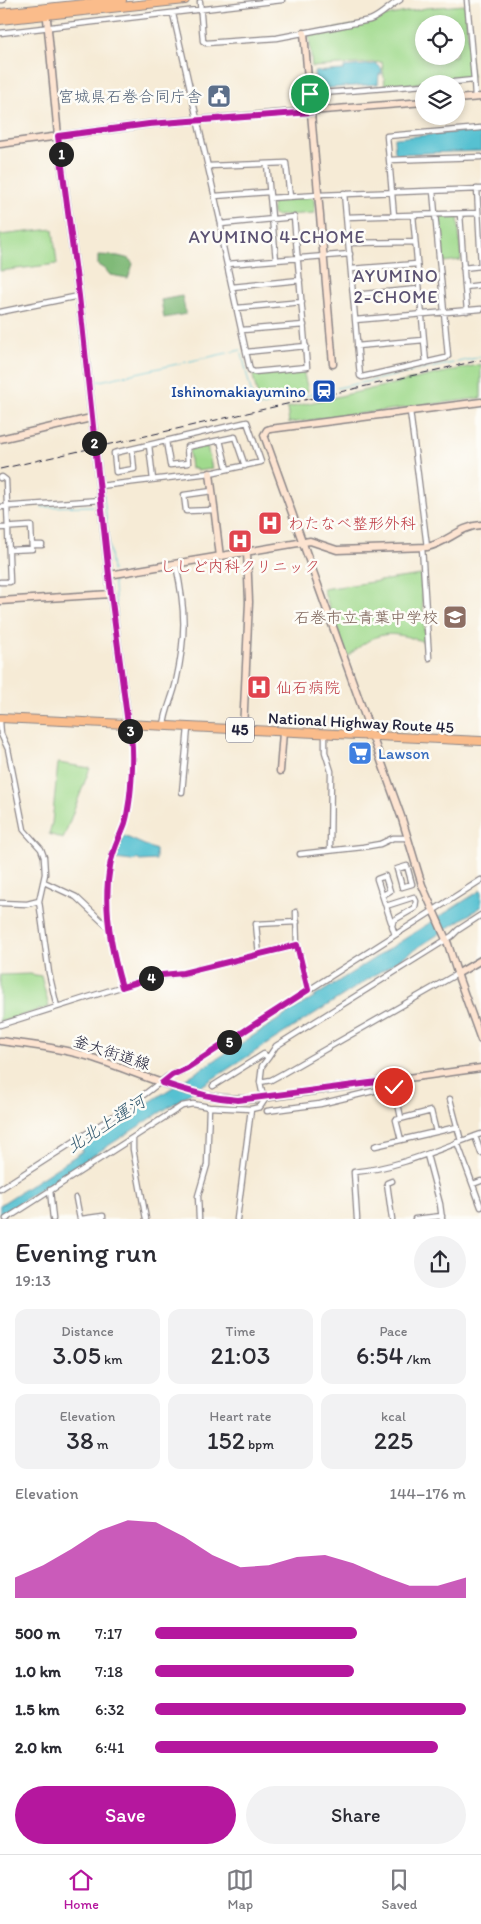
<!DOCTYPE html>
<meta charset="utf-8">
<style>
:root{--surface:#fff;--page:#f2f2f3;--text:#2b2b33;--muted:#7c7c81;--line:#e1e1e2;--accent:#b5179e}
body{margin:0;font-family:Itim,"Klee One",sans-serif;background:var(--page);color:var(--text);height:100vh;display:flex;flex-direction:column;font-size:19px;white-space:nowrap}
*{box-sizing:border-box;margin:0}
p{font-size:16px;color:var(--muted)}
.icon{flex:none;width:28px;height:28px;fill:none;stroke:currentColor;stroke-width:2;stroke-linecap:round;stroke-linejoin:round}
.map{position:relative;height:1219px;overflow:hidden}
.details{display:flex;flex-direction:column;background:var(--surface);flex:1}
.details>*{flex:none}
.buttons{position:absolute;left:415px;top:15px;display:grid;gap:10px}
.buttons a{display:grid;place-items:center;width:50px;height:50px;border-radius:50%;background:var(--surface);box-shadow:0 2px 8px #0003;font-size:25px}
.pin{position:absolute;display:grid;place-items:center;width:42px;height:42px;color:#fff;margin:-21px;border:2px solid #fff;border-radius:50%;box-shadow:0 1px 5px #0007}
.km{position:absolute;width:25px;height:25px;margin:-12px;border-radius:50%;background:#222;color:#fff;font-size:14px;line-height:25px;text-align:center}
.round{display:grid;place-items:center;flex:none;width:52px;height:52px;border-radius:26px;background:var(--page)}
.headline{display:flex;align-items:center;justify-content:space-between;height:85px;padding:0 15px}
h1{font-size:28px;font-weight:600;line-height:38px}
.figures{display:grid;grid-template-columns:repeat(3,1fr);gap:8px;height:85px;padding:5px 15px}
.figures div{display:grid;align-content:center;border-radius:12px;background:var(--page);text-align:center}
.figures b{font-size:25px;font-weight:600}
.figures small{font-size:14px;font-weight:400}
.figures p{font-size:14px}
.chart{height:140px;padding:10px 15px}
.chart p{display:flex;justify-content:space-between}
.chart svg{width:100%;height:90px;margin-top:5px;fill:var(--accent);opacity:.7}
.action{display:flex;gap:10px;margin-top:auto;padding:10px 15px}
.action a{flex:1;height:58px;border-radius:30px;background:var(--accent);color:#fff;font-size:20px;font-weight:600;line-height:58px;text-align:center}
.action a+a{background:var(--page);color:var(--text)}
ul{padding:0 15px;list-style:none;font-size:16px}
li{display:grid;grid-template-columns:80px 60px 1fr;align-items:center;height:38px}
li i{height:12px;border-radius:6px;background:var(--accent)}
.tab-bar{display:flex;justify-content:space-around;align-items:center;height:70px;border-top:1px solid var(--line);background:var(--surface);font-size:14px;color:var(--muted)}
.tab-bar a{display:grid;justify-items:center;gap:2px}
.tab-bar .active{color:var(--accent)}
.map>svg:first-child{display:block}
</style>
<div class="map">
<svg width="481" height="1219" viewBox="0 0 481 1219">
<rect width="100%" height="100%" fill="#fdfcf7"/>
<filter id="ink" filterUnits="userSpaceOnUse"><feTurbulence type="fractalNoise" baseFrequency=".02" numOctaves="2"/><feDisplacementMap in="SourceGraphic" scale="10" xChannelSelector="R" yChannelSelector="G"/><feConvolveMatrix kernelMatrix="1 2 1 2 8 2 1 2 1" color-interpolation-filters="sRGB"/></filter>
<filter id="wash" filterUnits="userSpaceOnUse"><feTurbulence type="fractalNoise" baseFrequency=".0096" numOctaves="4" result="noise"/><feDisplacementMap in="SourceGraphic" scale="20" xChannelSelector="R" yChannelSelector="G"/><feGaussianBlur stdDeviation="1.12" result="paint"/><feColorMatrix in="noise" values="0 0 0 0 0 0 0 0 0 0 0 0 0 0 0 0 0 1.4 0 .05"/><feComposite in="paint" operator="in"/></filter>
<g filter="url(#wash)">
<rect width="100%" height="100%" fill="#f6ebd6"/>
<path fill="#a0da8d" stroke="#617e64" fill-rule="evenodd" d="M465,5L472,77L470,79L385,86L382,62L312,67L309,36L310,33L373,22L383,14L386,16L426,8ZM424,24H456V56H424Z
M312,197L314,199L315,213L275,216L273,214L272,202L274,200Z
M457,215L458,217L461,260L443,262L439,218L441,216Z
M53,229L57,264L0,271V235Z
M481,364V398L289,423L287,408Z
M303,370L308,391L259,402L253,376L254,374Z
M207,446L212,469L197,471L196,468L191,469L189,451L191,449Z
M421,575L425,642C387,630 378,630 347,657L323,589Z
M58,763L90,768L63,839L49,834L52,823Z
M30,974L41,976L49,1007L0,1022V975Z"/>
<path fill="#80ba78" stroke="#516e5a" d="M98,255L118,256L130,259L133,264L128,278L110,275L106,270L98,265Z
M182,296L186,314L164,318L161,300Z"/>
<path fill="#56c1d1" stroke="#3c7286" d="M377,64L381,68L382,74H379L378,84L319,89L316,87L314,72L344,70V67Z
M481,130V151L397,154L395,152L394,139L396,138Z
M124,836L156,850V860L140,861L137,859L132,861L115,859Z
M481,890V907L0,1215V1205L83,1151L81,1146Z"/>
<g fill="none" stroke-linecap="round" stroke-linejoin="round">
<path stroke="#56c1d1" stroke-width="1" d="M242,354L255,408
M91,383L241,350
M337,388L481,357
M257,407L317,393
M103,488L112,571
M42,507L97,506
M113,577L117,616"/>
</g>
</g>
<g filter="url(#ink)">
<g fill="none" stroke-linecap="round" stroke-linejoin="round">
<g stroke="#8c8688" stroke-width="7">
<path id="street" d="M0,0H3
M467,0L474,80
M200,2L203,41L206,43L277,38L370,20C381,16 389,6 400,0
M173,14L221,224L222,242L250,370L254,372L307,367L294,217L221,224
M0,33L282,0
M434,84L474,80L475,97
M310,94L424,85
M389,160L481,157
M267,164L276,260
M208,166L286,163L290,197
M477,189L481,266
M344,193L360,376L362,377L446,358L448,356L433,191
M215,196L269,192
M270,198L319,195L481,189
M460,214L465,287
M413,215L426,363
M394,216L387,136L481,128
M346,217L477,213
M349,243L414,242
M227,264L350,254
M463,268L481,266
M351,269L417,264
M232,287L300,280
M353,295L419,289
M237,308L302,302
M467,311L465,287L481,285
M0,312L79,296
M355,320L481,309
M242,330L304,325
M357,346L424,340
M246,352L306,346
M410,411L427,547
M220,440L227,469
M166,441L170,465L188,463L187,447L235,437L245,466
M149,445L153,480
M0,478L2,477L6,480L10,582H0
M100,486L210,473L261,462L247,422L114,453L116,472L134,469L132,449
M212,491L184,495L186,511L214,510
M0,507L101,500
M0,528L31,526L32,549L9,550
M32,545H42
M422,547L429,658
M0,721L1,734L8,749L24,830L41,849L44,857L45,874L39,901L49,973L57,1007
M164,726C165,711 173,697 176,682C186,636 186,611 176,565
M325,734V752L331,771L330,850
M182,792L188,728
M300,854L363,847L380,844L393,838H408
M407,866L412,884L402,887L397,869Z
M44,882L76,897L110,929
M383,895L390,891L385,876L377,879L391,922L415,908L416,901L414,897L386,906
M0,903L27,904L39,901
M296,912L297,945L308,990
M393,922L392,926L395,935
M259,955L256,924L297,922
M122,987C111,950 103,904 110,866C112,851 120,837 125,823C131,802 136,744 128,724
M0,1025L149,978L183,973L297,945
M260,1082L262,1066L268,1058
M394,1084L401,1118
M213,1086L264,1054L268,1058L276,1046L452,936L458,930L481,915
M450,1099L461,1141
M267,1111L320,1104L394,1086
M475,1136L481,1153
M133,1139V1149L146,1219
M401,1140L396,1120L431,1111L436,1132
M457,1142L481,1207
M375,1146L457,1127
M427,1155L440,1204L442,1219
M473,1184L481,1181
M0,1189L128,1107L167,1077L187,1068L481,880
M50,1190L53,1219
M76,1198L80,1219
M6,1219L182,1106L193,1104L209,1107L251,1109L260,1107L264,1101L260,1082L271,1080L282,1074L457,974
M81,1219L103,1216V1219
M199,1219L198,1196L207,1165L209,1107
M237,1219L251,1109
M357,1219L354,1172C398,1168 439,1149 481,1134
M392,1219L387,1183L392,1181
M415,1219L442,1216"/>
</g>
<g stroke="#8c8688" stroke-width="9">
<path id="secondary" d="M47,19L58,136L79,296L111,594L128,724
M304,33L333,364
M456,99L481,97
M0,144L149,124L424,102
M481,402L270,429L267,430L264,435L402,819L422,885L448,944L459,979L481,1040
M0,439L91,418
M210,473L220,557
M109,575L310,541L337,550L427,547C447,543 460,526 481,525
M0,601L111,594
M243,730L249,602L247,552
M280,771L283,732
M457,974L481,960
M0,1041C30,1045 61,1048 90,1057C146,1075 194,1102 255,1099L481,1068"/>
</g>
<g stroke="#8c8688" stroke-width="10">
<path id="highway" d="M0,13L122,0
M0,20L185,0
M0,718L481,741"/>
</g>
<use href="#street" stroke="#fff" stroke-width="4.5"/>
<use href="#secondary" stroke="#fde4d1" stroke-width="6"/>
<use href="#highway" stroke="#fabc8b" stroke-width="8"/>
<path stroke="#22223b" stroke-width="1" stroke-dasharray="8 4" stroke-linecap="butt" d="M0,469L481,360"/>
</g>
</g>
<g fill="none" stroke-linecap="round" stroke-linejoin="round" filter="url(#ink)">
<g stroke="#fff" stroke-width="10">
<path id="route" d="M310,94L311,112L149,124L58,136L79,296L111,594L128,724C136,744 131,802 125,823C120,837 112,851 110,866C103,904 111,950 122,987L162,975L183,973L297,945L308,990L187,1068L172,1075L162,1083C190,1091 208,1098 238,1100L393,1080L394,1087"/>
</g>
<use href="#route" stroke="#b5179e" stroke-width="6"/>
</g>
<defs>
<g id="civic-square" transform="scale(1.25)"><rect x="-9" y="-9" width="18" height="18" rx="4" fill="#5c6f8a" stroke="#fdfcf7"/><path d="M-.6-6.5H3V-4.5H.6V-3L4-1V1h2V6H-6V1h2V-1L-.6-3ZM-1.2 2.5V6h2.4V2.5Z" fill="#fff"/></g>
<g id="station-square" transform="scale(1.25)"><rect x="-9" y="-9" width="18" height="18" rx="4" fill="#1a4fb4" stroke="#fdfcf7"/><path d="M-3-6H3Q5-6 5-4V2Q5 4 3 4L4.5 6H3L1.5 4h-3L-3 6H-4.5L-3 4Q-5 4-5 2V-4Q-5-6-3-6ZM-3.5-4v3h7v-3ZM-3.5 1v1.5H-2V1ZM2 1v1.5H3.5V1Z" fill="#fff"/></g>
<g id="hospital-square" transform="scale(1.25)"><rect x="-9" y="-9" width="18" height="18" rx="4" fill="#e0444e" stroke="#fdfcf7"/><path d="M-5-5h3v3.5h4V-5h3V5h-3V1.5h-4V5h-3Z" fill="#fff"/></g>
<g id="school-square" transform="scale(1.25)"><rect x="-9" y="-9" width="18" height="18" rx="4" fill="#8d6e63" stroke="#fdfcf7"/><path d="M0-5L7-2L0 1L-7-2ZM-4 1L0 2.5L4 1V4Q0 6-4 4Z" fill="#fff"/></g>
<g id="supermarket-square" transform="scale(1.25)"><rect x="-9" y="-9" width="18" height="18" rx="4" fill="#3f7fe0" stroke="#fdfcf7"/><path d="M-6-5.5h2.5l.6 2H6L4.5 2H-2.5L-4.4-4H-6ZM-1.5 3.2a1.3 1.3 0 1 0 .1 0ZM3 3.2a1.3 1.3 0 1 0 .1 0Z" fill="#fff"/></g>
</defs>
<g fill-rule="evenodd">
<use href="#civic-square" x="219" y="96"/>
<use href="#station-square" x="324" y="391"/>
<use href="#hospital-square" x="270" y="523"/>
<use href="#hospital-square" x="240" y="541"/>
<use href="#school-square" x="455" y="617"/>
<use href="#hospital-square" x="259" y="687"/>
<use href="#supermarket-square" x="360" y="753"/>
</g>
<g text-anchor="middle" stroke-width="5" stroke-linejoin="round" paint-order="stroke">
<rect fill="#fdfcf7" stroke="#646373" stroke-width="1" x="226" y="717.5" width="28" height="25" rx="4"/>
<g font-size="15" font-weight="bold" fill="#22223b">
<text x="240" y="735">45</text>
</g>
<g font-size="16" fill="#4e5e75" stroke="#fdfcf7" text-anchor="end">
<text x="202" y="102">宮城県石巻合同庁舎</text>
</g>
<g font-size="16" fill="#164399" stroke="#fdfcf7" text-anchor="end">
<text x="306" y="397">Ishinomakiayumino</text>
</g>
<g font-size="16" fill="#be3a42" stroke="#fdfcf7" text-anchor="start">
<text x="288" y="529">わたなべ整形外科</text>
<text x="240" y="572" text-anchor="middle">ししど内科クリニック</text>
<text x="276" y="693">仙石病院</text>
</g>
<g font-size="16" fill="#785e54" stroke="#fdfcf7" text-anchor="end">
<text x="438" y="623">石巻市立青葉中学校</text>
</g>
<g font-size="16" fill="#22223b" stroke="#fdfcf7">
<text transform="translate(361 722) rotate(3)" y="6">National Highway Route 45</text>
<text transform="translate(112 1052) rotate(18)" y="6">釜大街道線</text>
</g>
<g font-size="16" fill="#366cbe" stroke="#fdfcf7" text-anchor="start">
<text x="378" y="759">Lawson</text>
</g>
<g font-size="18" letter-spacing="1" fill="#5b5272" stroke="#fdfcf7">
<text x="277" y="243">AYUMINO 4-CHOME</text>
<text x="396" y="282">AYUMINO<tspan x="396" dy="21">2-CHOME</tspan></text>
</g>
<g font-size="18" font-style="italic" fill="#345a70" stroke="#fdfcf7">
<text transform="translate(106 1124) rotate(-33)" y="6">北北上運河</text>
</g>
</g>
</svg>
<div class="buttons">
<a><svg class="icon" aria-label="locate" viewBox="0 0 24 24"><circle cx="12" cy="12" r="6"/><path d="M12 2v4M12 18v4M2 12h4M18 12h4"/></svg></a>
<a><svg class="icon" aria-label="layers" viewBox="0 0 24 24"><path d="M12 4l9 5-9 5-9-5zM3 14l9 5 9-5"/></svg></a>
</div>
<div class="pin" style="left:310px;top:94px;background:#1e9e55"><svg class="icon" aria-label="arrive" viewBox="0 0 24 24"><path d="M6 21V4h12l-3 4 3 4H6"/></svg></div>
<div class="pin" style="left:394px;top:1087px;background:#d93025"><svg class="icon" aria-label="check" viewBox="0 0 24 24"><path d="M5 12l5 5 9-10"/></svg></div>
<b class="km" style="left:61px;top:154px">1</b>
<b class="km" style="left:94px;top:443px">2</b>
<b class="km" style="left:130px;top:731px">3</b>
<b class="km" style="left:151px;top:978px">4</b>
<b class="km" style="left:229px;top:1042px">5</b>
</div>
<section class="details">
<div class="headline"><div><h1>Evening run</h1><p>19:13</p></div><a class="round"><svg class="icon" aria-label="share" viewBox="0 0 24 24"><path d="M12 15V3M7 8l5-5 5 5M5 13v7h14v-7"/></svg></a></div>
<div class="figures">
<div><p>Distance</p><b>3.05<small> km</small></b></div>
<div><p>Time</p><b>21:03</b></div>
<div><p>Pace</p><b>6:54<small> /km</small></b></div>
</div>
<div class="figures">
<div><p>Elevation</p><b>38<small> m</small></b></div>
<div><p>Heart rate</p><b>152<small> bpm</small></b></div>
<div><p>kcal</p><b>225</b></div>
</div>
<div class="chart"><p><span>Elevation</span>144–176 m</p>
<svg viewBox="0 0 160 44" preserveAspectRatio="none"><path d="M0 44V34L10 28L20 20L30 11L40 6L50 7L60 14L70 23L80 29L90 28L100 24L110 23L120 27L130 33L140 38L150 38L160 34V44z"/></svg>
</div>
<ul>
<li><b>500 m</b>7:17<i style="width:65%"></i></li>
<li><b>1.0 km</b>7:18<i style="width:64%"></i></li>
<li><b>1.5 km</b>6:32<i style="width:100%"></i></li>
<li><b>2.0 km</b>6:41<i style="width:91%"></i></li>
</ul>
<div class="action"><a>Save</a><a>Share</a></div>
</section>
<nav class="tab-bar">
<a class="active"><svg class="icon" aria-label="home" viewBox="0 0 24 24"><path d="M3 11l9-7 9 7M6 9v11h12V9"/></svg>Home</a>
<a><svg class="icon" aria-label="map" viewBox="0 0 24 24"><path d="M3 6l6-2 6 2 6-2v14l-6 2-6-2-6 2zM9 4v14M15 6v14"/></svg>Map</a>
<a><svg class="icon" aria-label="saved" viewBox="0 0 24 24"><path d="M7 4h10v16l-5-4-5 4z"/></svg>Saved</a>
</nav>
